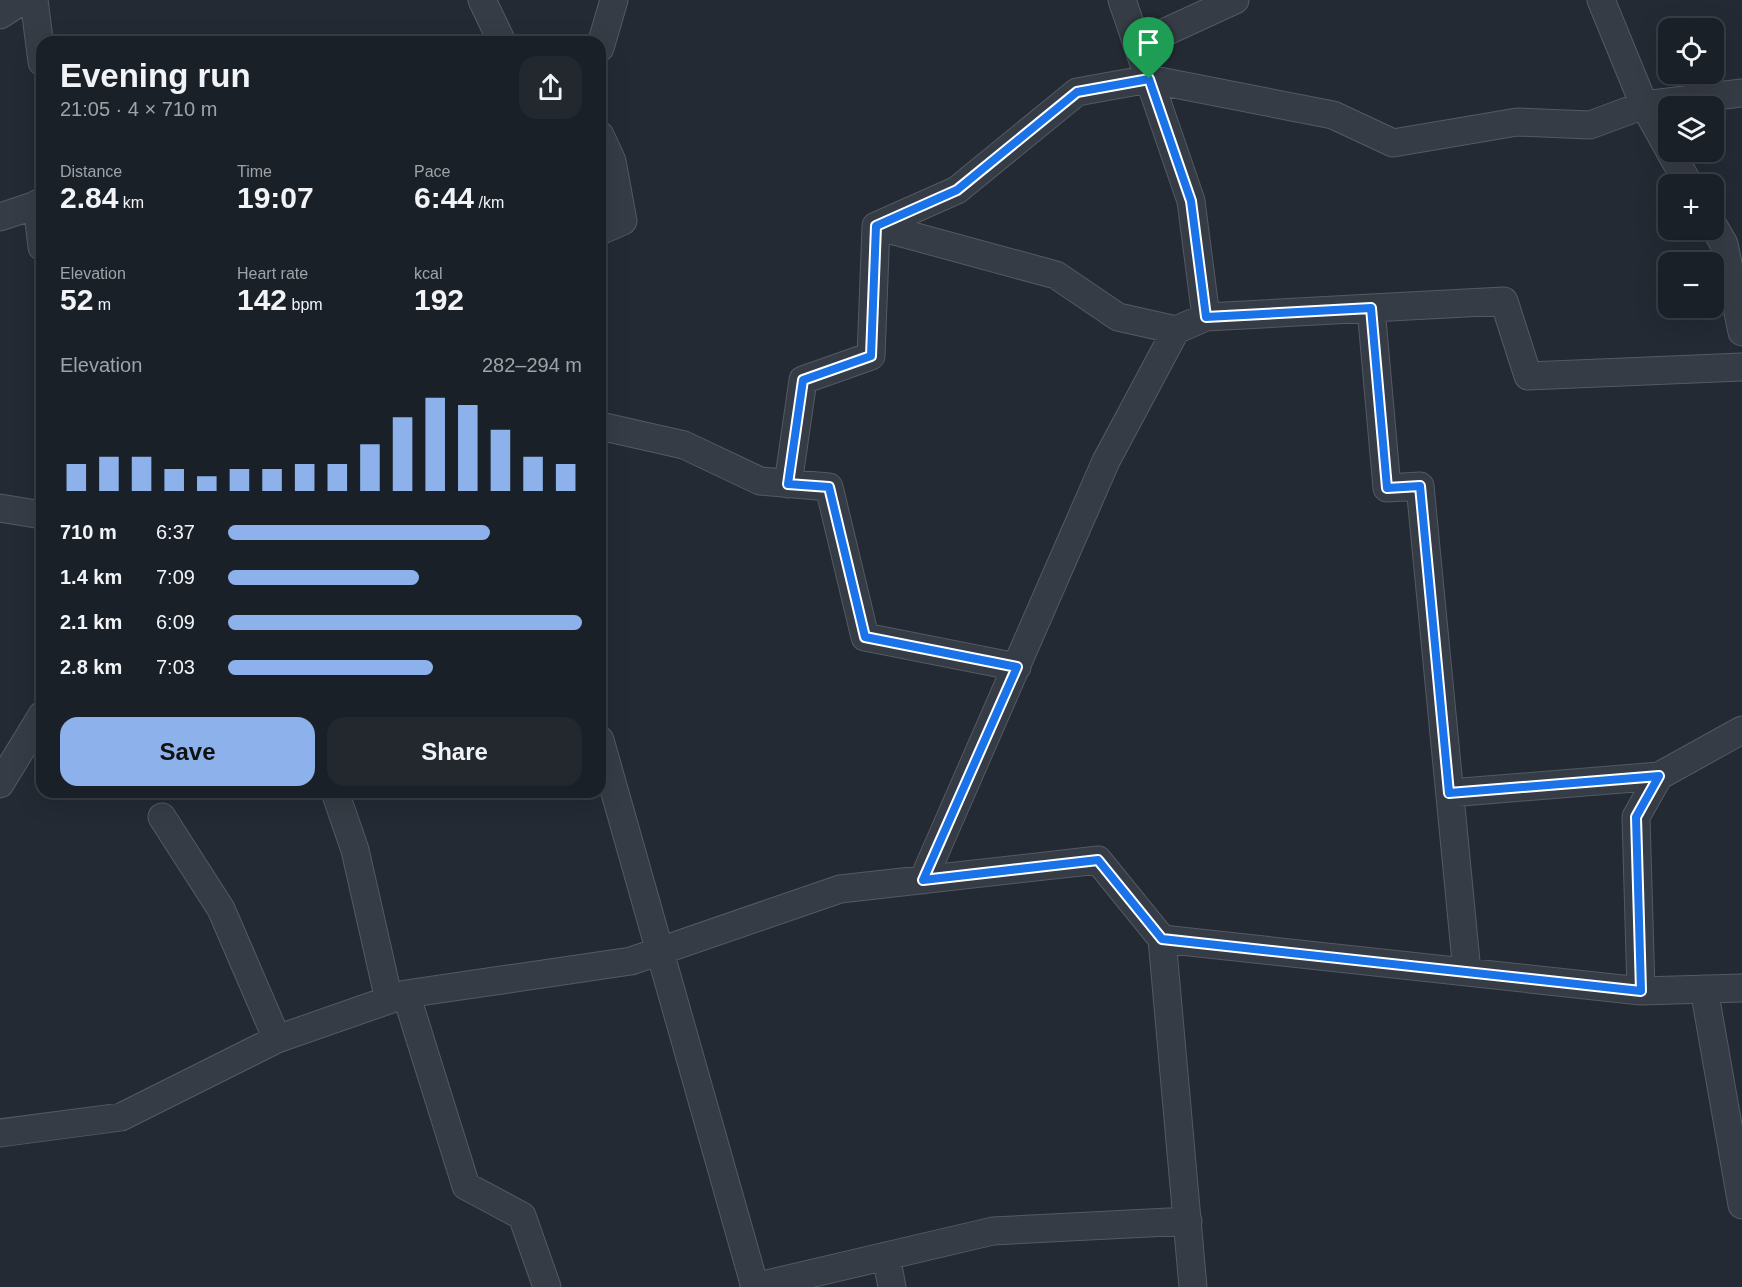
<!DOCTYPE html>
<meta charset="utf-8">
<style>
:root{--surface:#1a2027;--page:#23282f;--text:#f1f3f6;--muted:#9fa3a7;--line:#383e44;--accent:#8db1ea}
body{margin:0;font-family:Arial,sans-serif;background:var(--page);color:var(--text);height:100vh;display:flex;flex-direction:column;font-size:22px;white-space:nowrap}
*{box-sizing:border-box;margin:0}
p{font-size:20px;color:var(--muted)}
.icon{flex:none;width:33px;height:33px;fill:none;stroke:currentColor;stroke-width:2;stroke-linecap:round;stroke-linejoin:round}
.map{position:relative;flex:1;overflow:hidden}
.drawer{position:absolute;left:36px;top:36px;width:570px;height:762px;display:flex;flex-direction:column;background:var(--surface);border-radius:18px;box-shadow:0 6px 24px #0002,0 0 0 2px var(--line)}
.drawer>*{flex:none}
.buttons{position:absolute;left:1658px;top:18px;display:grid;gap:12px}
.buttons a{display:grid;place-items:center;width:66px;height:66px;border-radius:12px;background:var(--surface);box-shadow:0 6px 24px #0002,0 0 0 2px var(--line);font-size:30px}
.pin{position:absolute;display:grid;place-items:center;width:51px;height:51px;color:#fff;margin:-62px -26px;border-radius:50% 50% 50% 0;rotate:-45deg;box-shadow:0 0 6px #0007}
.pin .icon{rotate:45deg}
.round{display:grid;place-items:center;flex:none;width:63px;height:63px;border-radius:18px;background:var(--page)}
.head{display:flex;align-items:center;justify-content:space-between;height:102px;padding:0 24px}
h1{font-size:33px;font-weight:700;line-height:45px}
.stats{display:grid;grid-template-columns:repeat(3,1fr);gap:9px;height:102px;padding:6px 24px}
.stats div{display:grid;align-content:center}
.stats b{font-size:30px;font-weight:700}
.stats small{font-size:16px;font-weight:400}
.stats p{font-size:16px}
.chart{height:168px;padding:12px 24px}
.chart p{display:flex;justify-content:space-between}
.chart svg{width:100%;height:108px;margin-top:6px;stroke:var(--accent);stroke-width:6}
.cta{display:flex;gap:12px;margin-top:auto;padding:12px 24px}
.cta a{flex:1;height:69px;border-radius:18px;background:var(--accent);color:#111;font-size:24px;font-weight:700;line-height:69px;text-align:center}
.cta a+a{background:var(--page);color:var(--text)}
ul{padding:0 24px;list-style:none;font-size:20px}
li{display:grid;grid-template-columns:96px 72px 1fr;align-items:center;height:45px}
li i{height:15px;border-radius:8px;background:var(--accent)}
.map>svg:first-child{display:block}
</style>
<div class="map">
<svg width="1742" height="1287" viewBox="0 0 1742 1287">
<rect width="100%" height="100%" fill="#232a34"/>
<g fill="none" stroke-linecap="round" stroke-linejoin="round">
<g stroke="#535a63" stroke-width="29">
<path id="minor" d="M34,0L42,62
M482,0L502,42
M1122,0L1191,201L1206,317L1371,308L1387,488L1420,486L1467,972
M1601,0L1644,105L1668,148
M0,15L23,0
M1137,45L1235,0
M600,48L614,0
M600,135L612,161L623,221L600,231
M1670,152L1689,184
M37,204L42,247
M0,217L42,203
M1713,225L1724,244L1742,332
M876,226L957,190L1077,92L1149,79L1333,115L1393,143L1517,122L1590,125L1644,105L1742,93
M1371,308L1504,301L1528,376L1742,367
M600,426L684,445L760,481L829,487L865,637L1017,667
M788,484L803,380L871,356L876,226L1056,275L1118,317L1176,330
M0,508L42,515
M600,740L755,1287
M0,784L42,715
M335,792L355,850L389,1000
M1450,793L1659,776
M162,817L221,909L277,1039
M923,880L1106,461L1176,330L1206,317
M1162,939L1193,1287
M1704,989L1742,1205
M1641,991L1636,817L1659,776L1742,730
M406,994L466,1186L522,1216L547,1287
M0,1133L121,1117L277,1039L406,994L631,961L840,889L1098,860L1162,939L1641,991L1742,988
M886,1256L892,1287
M754,1287L993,1231L1188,1221"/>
</g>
<use href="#minor" stroke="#363c45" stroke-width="27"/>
</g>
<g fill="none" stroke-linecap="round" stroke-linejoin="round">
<g stroke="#fff" stroke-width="12">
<path id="route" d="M1149,79L1191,201L1206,317L1371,308L1387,488L1420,486L1449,793L1659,776L1636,817L1641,991L1162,939L1098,860L923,880L1017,667L865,637L829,487L788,484L803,380L871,356L876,226L957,190L1077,92Z"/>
</g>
<use href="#route" stroke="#1a73e8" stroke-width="8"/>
</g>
</svg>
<div class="buttons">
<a><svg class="icon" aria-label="locate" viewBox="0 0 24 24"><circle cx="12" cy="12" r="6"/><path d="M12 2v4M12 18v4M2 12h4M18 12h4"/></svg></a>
<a><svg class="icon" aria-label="layers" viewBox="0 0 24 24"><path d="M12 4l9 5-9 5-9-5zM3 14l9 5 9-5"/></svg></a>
<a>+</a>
<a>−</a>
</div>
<div class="pin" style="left:1149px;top:79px;background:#1e9e55"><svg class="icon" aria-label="arrive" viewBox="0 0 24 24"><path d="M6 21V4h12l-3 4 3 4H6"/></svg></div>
<section class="drawer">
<div class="head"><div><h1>Evening run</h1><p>21:05 · 4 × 710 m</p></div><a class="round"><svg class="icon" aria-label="share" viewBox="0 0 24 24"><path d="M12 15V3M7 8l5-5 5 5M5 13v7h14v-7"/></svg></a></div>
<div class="stats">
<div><p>Distance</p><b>2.84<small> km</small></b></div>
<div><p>Time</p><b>19:07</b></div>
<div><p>Pace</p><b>6:44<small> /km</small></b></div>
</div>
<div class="stats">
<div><p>Elevation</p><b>52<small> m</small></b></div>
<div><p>Heart rate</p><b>142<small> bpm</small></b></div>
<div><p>kcal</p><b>192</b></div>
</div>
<div class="chart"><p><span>Elevation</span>282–294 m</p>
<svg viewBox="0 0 160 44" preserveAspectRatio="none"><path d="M5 44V33M15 44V30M25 44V30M35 44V35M45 44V38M55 44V35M65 44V35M75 44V33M85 44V33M95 44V25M105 44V14M115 44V6M125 44V9M135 44V19M145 44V30M155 44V33"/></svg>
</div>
<ul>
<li><b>710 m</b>6:37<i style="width:74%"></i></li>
<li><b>1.4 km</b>7:09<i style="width:54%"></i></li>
<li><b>2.1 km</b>6:09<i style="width:100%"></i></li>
<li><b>2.8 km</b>7:03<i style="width:58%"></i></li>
</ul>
<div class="cta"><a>Save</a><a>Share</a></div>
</section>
</div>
